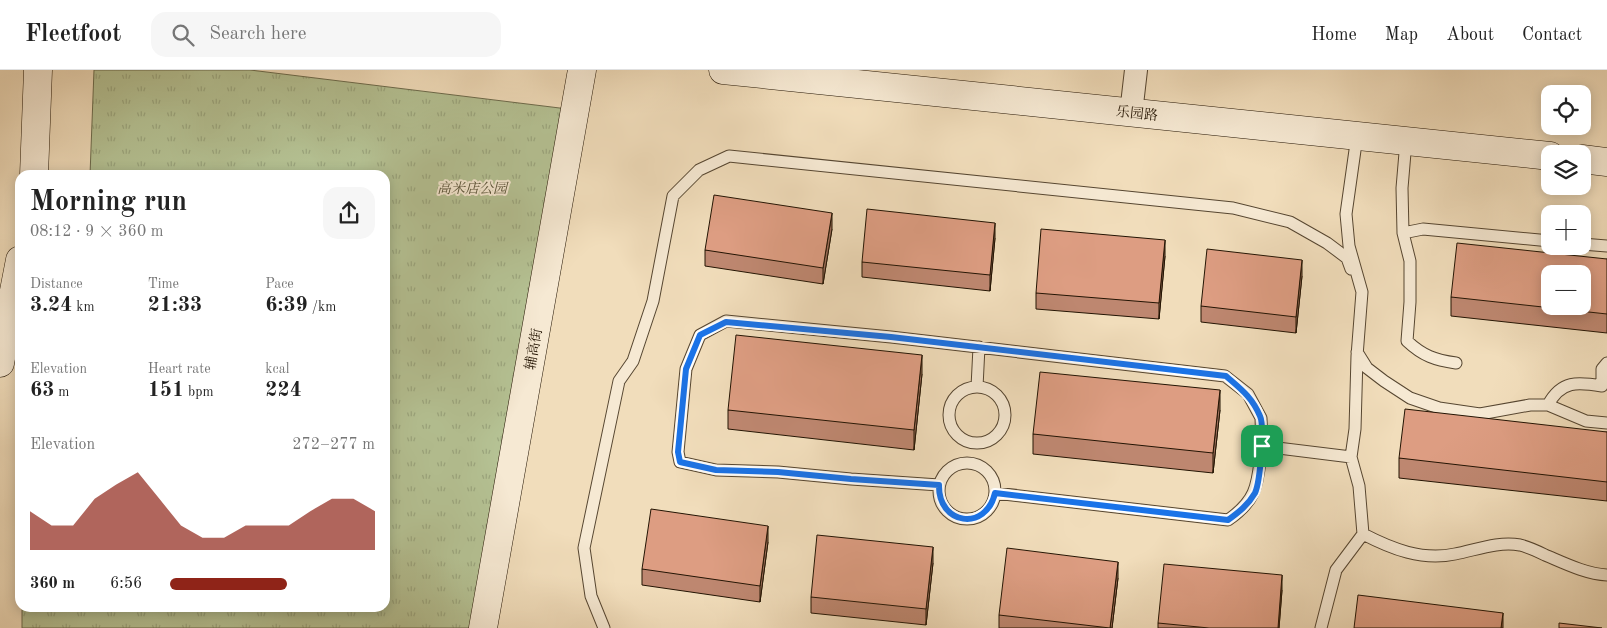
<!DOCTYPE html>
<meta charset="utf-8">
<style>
:root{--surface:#fff;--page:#f6f6f6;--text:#222;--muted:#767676;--line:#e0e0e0;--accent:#8f2418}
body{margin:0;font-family:"Old Standard TT","Noto Serif SC",serif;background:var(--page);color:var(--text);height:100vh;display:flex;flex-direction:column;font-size:19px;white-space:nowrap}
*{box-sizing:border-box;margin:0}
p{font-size:16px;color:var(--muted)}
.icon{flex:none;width:28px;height:28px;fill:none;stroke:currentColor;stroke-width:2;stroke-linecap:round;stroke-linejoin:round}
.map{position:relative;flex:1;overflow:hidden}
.sheet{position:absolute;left:15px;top:100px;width:375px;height:442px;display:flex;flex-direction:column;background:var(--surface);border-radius:15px;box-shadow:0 2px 12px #0003}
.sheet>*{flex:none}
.tools{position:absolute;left:1541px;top:15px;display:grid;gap:10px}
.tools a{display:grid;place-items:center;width:50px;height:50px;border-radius:10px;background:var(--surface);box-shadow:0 2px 12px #0003;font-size:25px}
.pin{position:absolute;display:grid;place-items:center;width:42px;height:42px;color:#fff;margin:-21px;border-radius:10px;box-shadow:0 2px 8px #0006}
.round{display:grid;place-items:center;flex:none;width:52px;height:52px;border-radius:15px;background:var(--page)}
.headline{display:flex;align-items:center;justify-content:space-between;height:85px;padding:0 15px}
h1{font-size:28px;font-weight:800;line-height:38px}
.metrics{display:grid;grid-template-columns:repeat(3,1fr);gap:8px;height:85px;padding:5px 15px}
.metrics div{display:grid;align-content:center}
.metrics b{font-size:21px;font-weight:800}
.metrics small{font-size:14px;font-weight:400}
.metrics p{font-size:14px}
.chart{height:140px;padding:10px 15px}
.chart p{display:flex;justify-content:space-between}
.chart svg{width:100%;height:90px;margin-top:5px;fill:var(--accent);opacity:.7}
ul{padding:0 15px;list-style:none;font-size:16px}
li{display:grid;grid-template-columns:80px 60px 1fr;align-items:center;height:38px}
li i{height:12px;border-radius:6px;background:var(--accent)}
header{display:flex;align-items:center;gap:30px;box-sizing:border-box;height:70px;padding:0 25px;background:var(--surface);border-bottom:1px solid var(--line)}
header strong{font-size:24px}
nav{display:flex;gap:28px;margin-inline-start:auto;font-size:18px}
.search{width:350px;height:45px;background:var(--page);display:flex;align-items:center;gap:12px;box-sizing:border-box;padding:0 18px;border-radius:15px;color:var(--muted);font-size:19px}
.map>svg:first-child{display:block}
</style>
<header>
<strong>Fleetfoot</strong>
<div class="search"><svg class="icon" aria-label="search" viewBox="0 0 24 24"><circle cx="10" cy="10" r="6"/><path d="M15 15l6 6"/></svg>Search here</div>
<nav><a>Home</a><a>Map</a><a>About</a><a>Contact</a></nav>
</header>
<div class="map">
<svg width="1607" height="558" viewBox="0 0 1607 558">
<defs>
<pattern id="park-tufts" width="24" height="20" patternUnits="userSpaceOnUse" patternTransform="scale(1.25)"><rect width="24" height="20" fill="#b5c294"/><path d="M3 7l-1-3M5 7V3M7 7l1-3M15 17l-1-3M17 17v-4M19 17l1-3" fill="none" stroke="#9ba67e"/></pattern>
</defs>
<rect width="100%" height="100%" fill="#f1ddbb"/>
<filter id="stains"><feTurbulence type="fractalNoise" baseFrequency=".004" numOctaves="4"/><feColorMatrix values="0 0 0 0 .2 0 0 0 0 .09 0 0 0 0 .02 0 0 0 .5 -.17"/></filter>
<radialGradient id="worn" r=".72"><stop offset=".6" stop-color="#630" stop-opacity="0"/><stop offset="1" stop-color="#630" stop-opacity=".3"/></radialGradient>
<path fill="url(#park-tufts)" stroke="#6c6b4c" d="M94,0H250L576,40L483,558H22V538H385V105H90Z"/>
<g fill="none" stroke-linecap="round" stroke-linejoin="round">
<g stroke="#564631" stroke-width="13">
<path id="lane" d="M1406,71L1402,118L1403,163L1410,191V232L1407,271C1423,286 1435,290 1456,293
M1403,163L1423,159L1550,171
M1582,174L1607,176
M1357,282L1367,298L1384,311L1410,328L1439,338L1480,344L1530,335H1548L1586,351L1607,353
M977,317L979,277
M949 345a28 28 0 1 1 56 0a28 28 0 1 1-56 0Z
M1548,335C1561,310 1578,312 1602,316V299L1607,293
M939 421a28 28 0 1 1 56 0a28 28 0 1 1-56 0Z
M939,415L851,409L778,402L716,400L680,392L678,382L686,299L700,265L726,251L891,267L1225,306L1248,324L1261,348L1262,376L1351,387L1355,359L1357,286L1362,222L1349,176L1346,144L1357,66
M995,423L1228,450C1260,428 1257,411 1262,376
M1363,464C1392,479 1422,491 1455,484C1476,480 1498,471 1520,475C1528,477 1537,481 1545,485C1564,493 1586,504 1607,505
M604,558L591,526L584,478L619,311L633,291L653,231L673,126L699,100L729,86L1233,138L1290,152L1327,173L1347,188L1351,199
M1321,558L1336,500L1363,464L1359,416L1351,387"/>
</g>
<g stroke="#564631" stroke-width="24">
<path id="street" d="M1131,43L1136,0"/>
</g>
<g stroke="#231403" stroke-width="29">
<path id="secondary" d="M723,0L1550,86
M1582,89L1607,92
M34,105L38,0
M0,293L20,190
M483,558L582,0"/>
</g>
<use href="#lane" stroke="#f6e9d3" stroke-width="11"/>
<use href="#street" stroke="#f6e9d3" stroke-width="22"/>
<use href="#secondary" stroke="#f6e9d3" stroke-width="28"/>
</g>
<path fill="#be8770" stroke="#231403" d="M832,159L823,214L705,196V180Z
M995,168L990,221L862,207V192Z
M1165,186L1159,249L1036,239V223Z
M1607,189V263L1451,246V227Z
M1302,206L1296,263L1201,252V236Z
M922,304L914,380L728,359V340Z
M1220,340L1213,403L1033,384V364Z
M1607,362V431L1399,408V388Z
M768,472L760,532L642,515V499Z
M933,493L926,555L811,543V527Z
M1118,508L1112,558H999V545Z
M1282,520L1279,558H1158V553Z"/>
<path fill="#9b6e5b" stroke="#231403" d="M832,143V159L823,214V198Z
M995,153V168L990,221V205Z
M1165,170V186L1159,249V233Z
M1302,190V206L1296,263V247Z
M922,285V304L914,380V360Z
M1220,320V340L1213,403V383Z
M768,456V472L760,532V516Z
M933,477V493L926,555V539Z
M1118,492V508L1112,558H1110Z
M1282,505V520L1279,558H1278Z
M1503,543V558H1501Z"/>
<path fill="#dd9d82" stroke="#231403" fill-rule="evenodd" d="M714,125L832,143L823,198L705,180Z
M867,139L995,153L990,205L862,192Z
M1041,159L1165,170L1159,233L1036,223Z
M1457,173L1607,189V244L1451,227ZM1550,204H1582V236H1550Z
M1207,179L1302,190L1296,247L1201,236Z
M736,265L922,285L914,360L728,340Z
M1040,302L1220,320L1213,383L1033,364Z
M1405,339L1607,362V412L1399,388Z
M651,439L768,456L760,516L642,499Z
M817,465L933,477L926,539L811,527Z
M1007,478L1118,492L1110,558L999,545Z
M1164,494L1282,505L1278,558H1209L1158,553Z
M1358,525L1503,543L1501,558H1354Z
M1559,553L1602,558H1559Z"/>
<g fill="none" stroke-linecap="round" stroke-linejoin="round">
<g stroke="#fff" stroke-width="10">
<path id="route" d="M726,252L891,267L1226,306C1241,319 1252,327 1260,346C1265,357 1260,412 1255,423C1248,435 1239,442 1228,450L995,423C986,462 938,455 939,415L851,409L778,402L716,400L680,392L678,382L686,299L700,265Z"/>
</g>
<use href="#route" stroke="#1a73e8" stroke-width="6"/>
</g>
<g text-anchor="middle" stroke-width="4" stroke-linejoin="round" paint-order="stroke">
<g font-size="14" fill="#231403" stroke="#f6e9d3">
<text transform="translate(1137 43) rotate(6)" y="5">乐园路</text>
<text transform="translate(533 279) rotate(-80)" y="5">辅高街</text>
</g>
<g font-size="14" font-style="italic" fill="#565136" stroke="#f6e9d3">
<text x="472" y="123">高米店公园</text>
</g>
</g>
<rect width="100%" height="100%" filter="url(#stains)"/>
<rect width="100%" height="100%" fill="url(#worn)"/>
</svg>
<div class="tools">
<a><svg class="icon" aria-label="locate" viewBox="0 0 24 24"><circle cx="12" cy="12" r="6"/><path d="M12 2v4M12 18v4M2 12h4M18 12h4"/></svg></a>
<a><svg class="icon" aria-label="layers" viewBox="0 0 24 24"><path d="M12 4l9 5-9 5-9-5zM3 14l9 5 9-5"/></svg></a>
<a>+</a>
<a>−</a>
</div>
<div class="pin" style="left:1262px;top:376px;background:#1e9e55"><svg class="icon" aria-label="arrive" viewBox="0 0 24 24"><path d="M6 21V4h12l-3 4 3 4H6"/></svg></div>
<section class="sheet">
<div class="headline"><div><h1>Morning run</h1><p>08:12 · 9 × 360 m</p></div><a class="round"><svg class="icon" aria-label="share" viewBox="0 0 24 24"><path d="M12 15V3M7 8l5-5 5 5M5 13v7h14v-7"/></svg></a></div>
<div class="metrics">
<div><p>Distance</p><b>3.24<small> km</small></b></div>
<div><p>Time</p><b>21:33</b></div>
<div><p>Pace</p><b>6:39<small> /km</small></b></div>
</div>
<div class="metrics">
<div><p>Elevation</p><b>63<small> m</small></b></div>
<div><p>Heart rate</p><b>151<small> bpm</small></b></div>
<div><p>kcal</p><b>224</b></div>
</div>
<div class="chart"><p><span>Elevation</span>272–277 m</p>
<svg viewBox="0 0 160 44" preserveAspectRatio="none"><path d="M0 44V25L10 32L20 32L30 19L40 12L50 6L60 19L70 32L80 38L90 38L100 32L110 32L120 32L130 25L140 19L150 19L160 25V44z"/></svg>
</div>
<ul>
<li><b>360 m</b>6:56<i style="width:57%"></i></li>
</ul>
</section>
</div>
